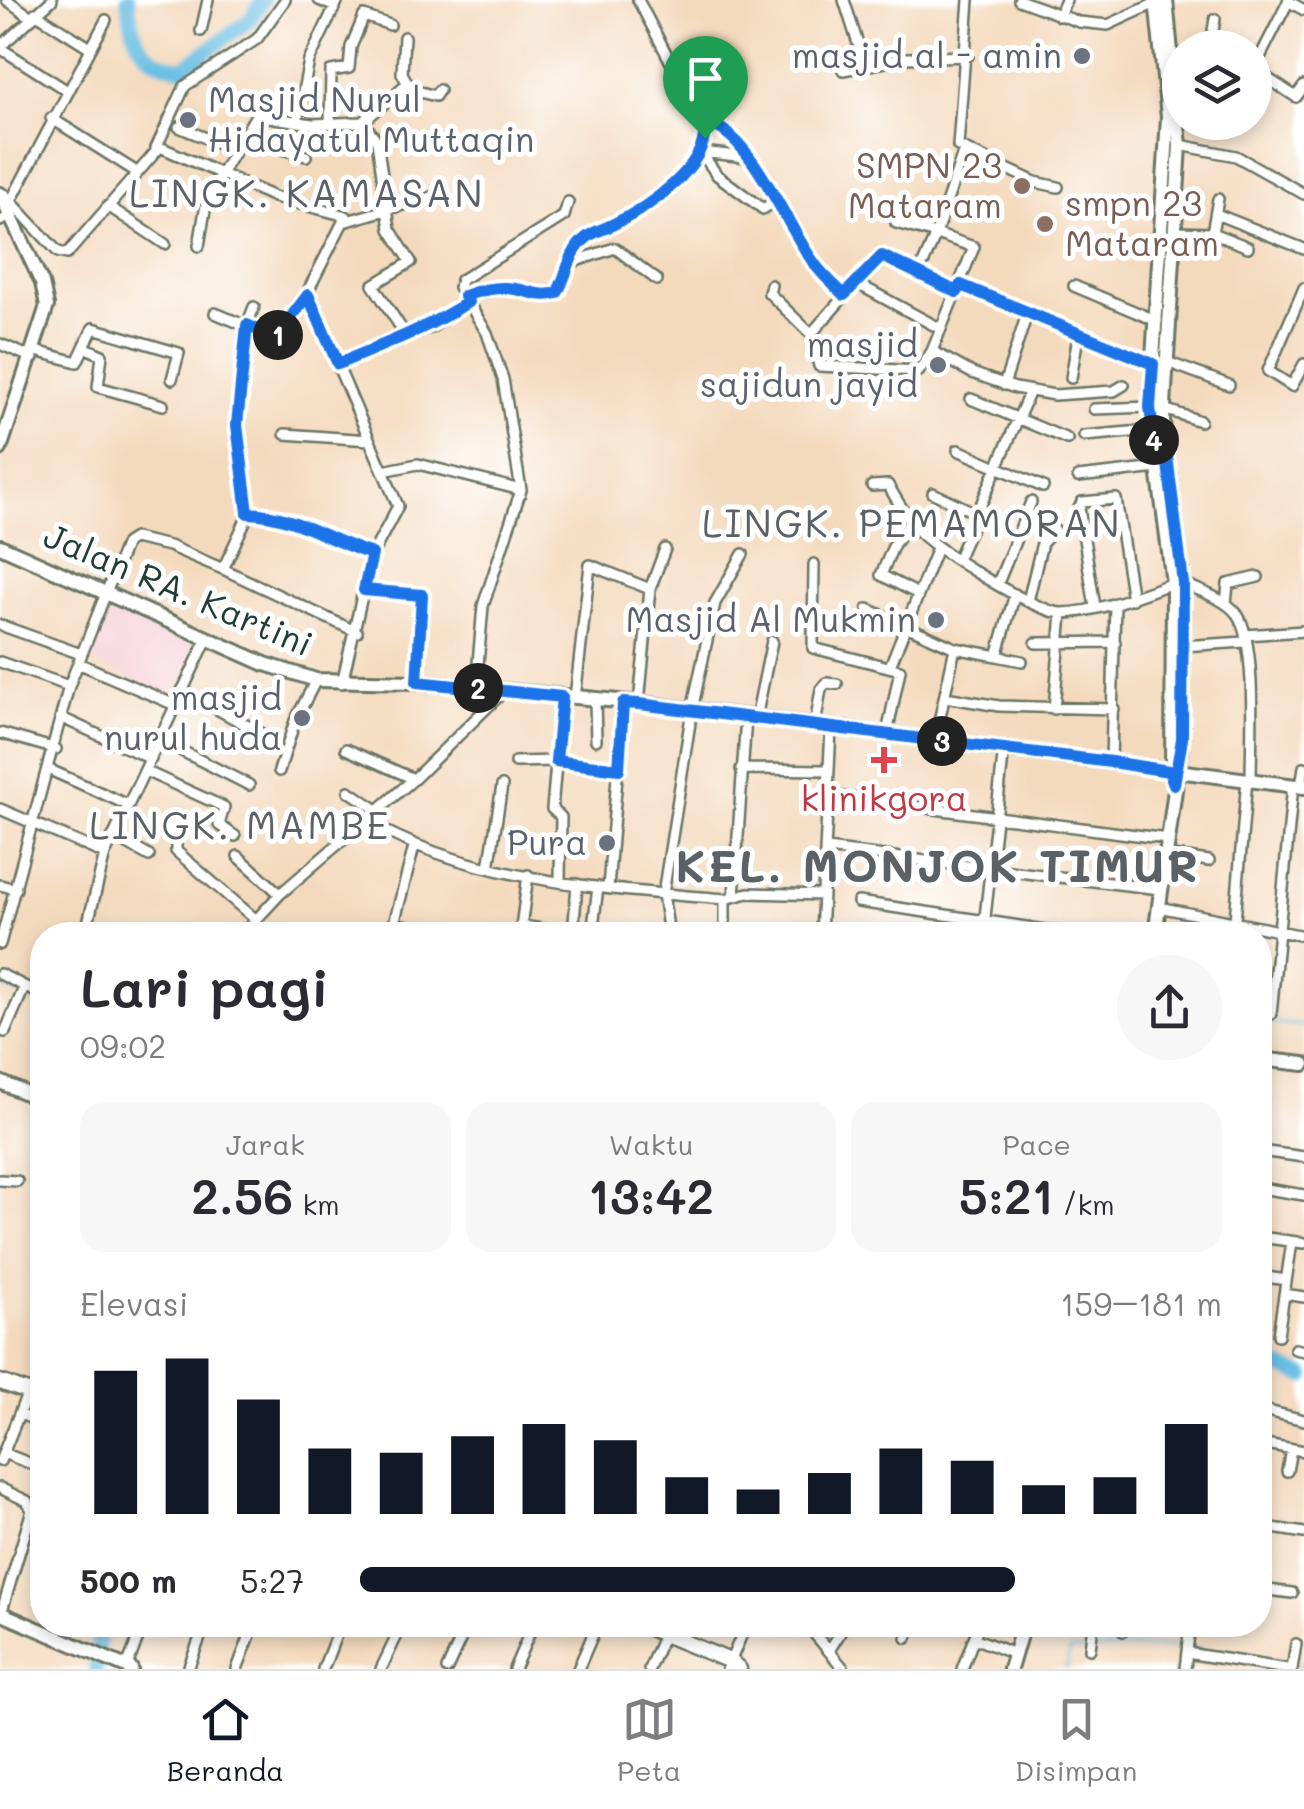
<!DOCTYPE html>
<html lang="id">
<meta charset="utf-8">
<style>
:root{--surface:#fff;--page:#f7f7f7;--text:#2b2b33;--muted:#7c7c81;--line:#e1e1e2;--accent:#111827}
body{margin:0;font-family:Mali,sans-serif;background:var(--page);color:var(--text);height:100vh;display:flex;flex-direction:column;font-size:38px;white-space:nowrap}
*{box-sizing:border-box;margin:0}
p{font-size:32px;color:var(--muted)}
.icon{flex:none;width:55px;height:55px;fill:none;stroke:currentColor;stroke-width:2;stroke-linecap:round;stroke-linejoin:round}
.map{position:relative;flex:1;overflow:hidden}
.side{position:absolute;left:30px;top:922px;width:1242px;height:715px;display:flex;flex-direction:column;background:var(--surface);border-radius:40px;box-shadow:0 5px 15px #0003}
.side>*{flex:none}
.tools{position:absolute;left:1162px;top:30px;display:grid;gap:20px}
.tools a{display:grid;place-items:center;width:110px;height:110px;border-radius:50%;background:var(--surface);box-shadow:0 5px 15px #0003;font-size:50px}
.pin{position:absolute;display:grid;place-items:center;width:85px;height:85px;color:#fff;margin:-102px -42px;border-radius:50% 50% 50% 0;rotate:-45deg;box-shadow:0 0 10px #0007}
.pin .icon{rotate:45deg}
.km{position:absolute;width:50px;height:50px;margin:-25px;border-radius:50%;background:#222;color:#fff;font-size:28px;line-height:50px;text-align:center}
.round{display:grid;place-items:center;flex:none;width:105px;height:105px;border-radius:52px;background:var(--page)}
.head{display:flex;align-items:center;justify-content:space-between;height:170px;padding:0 50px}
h1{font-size:55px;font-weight:600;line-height:75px}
.metrics{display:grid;grid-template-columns:repeat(3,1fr);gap:15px;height:170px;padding:10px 50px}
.metrics div{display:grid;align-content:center;border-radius:25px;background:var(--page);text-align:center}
.metrics b{font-size:50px;font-weight:600}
.metrics small{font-size:28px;font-weight:400}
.metrics p{font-size:28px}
.chart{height:280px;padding:20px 50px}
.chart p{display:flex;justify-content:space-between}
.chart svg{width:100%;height:180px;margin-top:10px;stroke:var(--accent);stroke-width:6}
ul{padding:0 50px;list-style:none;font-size:32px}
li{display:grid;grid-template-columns:160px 120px 1fr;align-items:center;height:75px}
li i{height:25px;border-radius:12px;background:var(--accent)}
.menu{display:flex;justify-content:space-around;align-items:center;height:140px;border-top:2px solid var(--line);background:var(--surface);font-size:28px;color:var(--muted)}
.menu a{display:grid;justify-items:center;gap:5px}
.menu .current{color:var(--accent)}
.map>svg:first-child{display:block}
</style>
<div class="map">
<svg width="1304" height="1669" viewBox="0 0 1304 1669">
<rect width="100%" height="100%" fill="#fff"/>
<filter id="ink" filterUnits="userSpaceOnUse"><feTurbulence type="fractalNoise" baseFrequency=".01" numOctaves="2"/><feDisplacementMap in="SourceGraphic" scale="20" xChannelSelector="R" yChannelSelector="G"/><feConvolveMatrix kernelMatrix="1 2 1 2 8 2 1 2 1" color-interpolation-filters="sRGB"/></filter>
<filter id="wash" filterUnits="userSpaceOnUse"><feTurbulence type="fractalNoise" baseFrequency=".0048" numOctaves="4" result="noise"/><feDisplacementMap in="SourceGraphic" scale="40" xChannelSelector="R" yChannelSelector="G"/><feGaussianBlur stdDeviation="2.25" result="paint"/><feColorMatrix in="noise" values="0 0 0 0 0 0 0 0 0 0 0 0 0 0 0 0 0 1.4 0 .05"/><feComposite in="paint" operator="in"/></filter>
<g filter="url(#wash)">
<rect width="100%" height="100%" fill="#f4dabd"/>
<path fill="#f6cfd7" d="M103,598L201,639L171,698L81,656Z"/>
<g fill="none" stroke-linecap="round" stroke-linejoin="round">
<path stroke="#67bee3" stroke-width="2.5" d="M0,985L19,994
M26,998L42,1006
M1260,1015L1275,1023L1304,1026
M1192,1648L1288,1663
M1093,1650L1184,1646
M1297,1664L1304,1665
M1066,1669L1070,1650H1085"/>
<path stroke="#67bee3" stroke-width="15" d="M128,0C133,40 140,62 183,68L250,20L263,0
M1260,1359L1304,1376
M96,1669L100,1625"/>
</g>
</g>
<g filter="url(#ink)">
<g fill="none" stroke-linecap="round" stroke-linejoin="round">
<g stroke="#6a7464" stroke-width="14">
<path id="street" d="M7,0L31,17
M319,0L335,7
M638,0L703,123C749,126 789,233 817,267C825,277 835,286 844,295
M844,0L865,66
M969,0L958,146L1035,182L1058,187
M1019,0L1079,22L1108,25L1158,2
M1288,1L1304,10
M35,13L89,47
M1059,16L1066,0
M201,31L208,0
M404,37L402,73L409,86
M0,47L52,0
M0,48L66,90
M1210,48L1215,19
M1255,67L1289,0
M843,70L906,58L968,56
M1255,70L1296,97L1304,86
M51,118L135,171
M297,122L309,61L338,0
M363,122L403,87L435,96L439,90
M330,123L331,71L349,68L351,47L364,16L390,25
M179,127L235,150
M242,137L306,156
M1180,145L1236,156L1304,194
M156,148L185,86L257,39L285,0
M701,152L717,175L763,209L777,200
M701,152L746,157
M4,194L58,252L67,254L160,147L274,197L346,216L309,289L310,301L398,506L371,557L342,683
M11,201L106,20
M108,206L165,244
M1216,214L1304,249
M0,221L9,217
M347,221L435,196
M896,223L936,234L924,262
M1175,232L1212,233L1248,247
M1212,233L1218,199
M199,246L207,198L256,115L312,124L363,122L377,141L390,229L411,262L373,285L405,334
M570,263L615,248L657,280
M856,283L941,329
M771,285L769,293L811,334L819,366L919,371L932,351L974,247L936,234L964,150
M961,285L1153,364
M1074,286L1157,321
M1304,288L1268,371L1292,386L1304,364
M464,296L510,288L546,296L557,293C566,276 569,252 585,239C593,231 603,230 613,225C645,209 711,165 703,123
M468,302L487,333L503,379L521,490L483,606L476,687
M254,307L247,325L237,425L249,513L223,569L357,632
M215,313L275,338L309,295
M811,334L880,256L957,292
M0,344L33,358
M84,347L102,355L98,387L163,405
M36,351L77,362L93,328L179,353L172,379
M932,351L972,373L1015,388L1054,395L1114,391L1124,385
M1167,362L1229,385
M339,364L405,334L431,328L468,302L459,287L461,280L564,216L568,202
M1071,378L1078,336
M1004,385L1027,314
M971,399L1067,439
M1094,409L1150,407
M1164,409L1200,421
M285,434L369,440
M1084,436L1153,430
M958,450L1043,487
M383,471L418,464L521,490
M1078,477L1158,468
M872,486L888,485C897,500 906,517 918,530C935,550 1037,613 1062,613C1100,612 1138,595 1173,583
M933,493L978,514
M249,513C296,515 328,541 372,554
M911,521L894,544L881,575L916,593
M957,560L1030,391
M814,564L813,648L900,670L887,734
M998,583L1031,502
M1183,583C1199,591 1226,599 1237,614C1257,642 1251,744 1251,779
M364,590L422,595L417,682
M1028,601L1042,543L1055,530
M1226,604L1228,584L1258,577
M1095,607L1079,508L1082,502L1116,499L1132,599
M868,609L955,648L997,656L1015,594
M0,625L81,654
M1245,635L1304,631
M1036,643L1115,642
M1182,646L1245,642
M997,656L1022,661
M0,662L69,686
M78,663L175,705
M890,666L937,548
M182,690L272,739
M945,697L999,706L1114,709
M575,698L590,565L650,589
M595,700L596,740
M639,703L650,589L665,549
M1054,709L1062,613
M62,718L151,759
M756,718L772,641
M815,726L821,689L826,683L837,684
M0,733L56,749
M160,740L249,785
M935,740L955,648
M346,749L414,779
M515,762L556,761L619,769
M1111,762L1115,603
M741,769L828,770
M50,770L128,805
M145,771L224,807L219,825L235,836
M279,771L295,721L316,680
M1301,786L1304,767
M349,791L377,810
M827,795L1167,839
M0,809L105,854
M365,820C471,882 605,889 725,899L748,893L823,895
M176,833V851L255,919
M113,836L149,856
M826,849L1160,889
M1165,855L1209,861
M238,856L280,894
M489,868L502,786
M560,881L561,817L552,809L562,697
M0,885L16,889
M608,888L623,703
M734,896L746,717
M725,899V935
M858,902L1080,935
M1158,907L1304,936
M1235,920L1247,779
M393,923L446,934
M522,926L580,935
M85,935L105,854L207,639
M242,935L280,894L414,779L504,691
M391,935L414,847
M520,935L528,875
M573,935L577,884
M592,935L598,887
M669,935L663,894L692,710L715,603L743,554
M821,935L831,728
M983,935L1004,748
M0,944L69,686L126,543L134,538L169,546L223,569
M0,974L42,995
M1271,1014L1293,785
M5,1032L24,988
M1260,1151L1304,1157
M0,1180L17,1181
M1260,1188L1304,1195
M1260,1237L1304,1243
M1260,1276L1286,1280
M1284,1294L1304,1297
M1278,1335L1292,1242
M1295,1349L1304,1351
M1260,1409L1304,1420
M19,1414L42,1422
M1260,1443L1304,1451
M3,1453L42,1468
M0,1461L28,1392
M1287,1471L1291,1449
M0,1488L27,1501L32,1510L1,1614
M1260,1507L1263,1492
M1260,1526L1304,1533
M1260,1589L1292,1593
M807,1625L844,1669
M1190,1627L1225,1629
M1123,1631L1124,1625
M907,1638L912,1625
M974,1638L1014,1654
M1090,1649L1093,1625
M829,1651L845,1625
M1187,1653L1287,1669
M127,1666L143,1625
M188,1669L205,1625
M237,1669L254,1625
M323,1669L340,1625
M381,1669L402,1625
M447,1669L467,1625
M514,1669L533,1625
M578,1669L597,1625
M649,1669L668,1625
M727,1669L746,1625
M962,1669L979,1625
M1185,1669L1190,1625
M1292,1669L1296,1644"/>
</g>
<g stroke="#6a7464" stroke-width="18">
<path id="secondary" d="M1156,0L1168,117L1150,407L1173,583L1172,777
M0,194L42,283L47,306L0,449
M0,546L265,664L316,680L417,682L639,703L1304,787
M1155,935L1182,739L1183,583L1163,422L1180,145L1166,0
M1260,1059L1304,1064
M0,1082L42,1100
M0,1613L131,1669
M1010,1669L1023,1625"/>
</g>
<g stroke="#6a7464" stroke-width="19">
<path id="primary" d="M0,1382L42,1397
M642,1625L730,1661L739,1669"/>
</g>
<use href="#street" stroke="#fff" stroke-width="9"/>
<use href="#secondary" stroke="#fff" stroke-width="12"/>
<use href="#primary" stroke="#fff" stroke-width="14"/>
</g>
</g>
<g fill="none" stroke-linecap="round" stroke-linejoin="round" filter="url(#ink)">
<g stroke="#fff" stroke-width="20">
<path id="route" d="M704,123C749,126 789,233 817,267C825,277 835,286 844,295L882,256L957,292L961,285L1153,364L1150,407L1155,448H1166L1183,583L1182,739L1174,784L1169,771L1111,762L639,704L623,703L619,769L556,761L562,697L417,682L422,595L364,590L372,554C328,541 296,515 248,513L237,425L247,325L275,338L308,295L338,364C384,344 427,329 468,302L464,296C480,290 498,286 515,289C530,291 541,298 557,293C567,276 569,252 585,239C593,231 603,230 612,225C646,209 711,166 704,123Z"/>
</g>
<use href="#route" stroke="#1a73e8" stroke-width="12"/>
</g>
<g fill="#6b7280" stroke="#fff" stroke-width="4">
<circle cx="1082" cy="56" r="10"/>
<circle cx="188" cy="120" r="10"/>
<circle cx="938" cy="365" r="10"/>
<circle cx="936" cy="620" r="10"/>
<circle cx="302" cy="718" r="10"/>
<circle cx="607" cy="843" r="10"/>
</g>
<g fill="#8d6e63" stroke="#fff" stroke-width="4">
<circle cx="1022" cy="186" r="10"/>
<circle cx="1045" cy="224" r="10"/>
</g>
<path fill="#e0444e" stroke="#fff" stroke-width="4" d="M879 745h10v10h10v10h-10v10h-10v-10h-10v-10h10z"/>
<g text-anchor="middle" stroke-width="10" stroke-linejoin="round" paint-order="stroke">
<g font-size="35" fill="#5b616d" stroke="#fff" text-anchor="end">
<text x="1062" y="68">masjid al - amin</text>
<text x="208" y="112" text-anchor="start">Masjid Nurul<tspan x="208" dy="40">Hidayatul Muttaqin</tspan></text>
<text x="918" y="357">masjid<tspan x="918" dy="40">sajidun jayid</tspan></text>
<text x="916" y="632">Masjid Al Mukmin</text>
<text x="282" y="710">masjid<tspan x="282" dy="40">nurul huda</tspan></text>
<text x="587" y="855">Pura</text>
</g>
<g font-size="35" fill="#785e54" stroke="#fff" text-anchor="end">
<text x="1002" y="178">SMPN 23<tspan x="1002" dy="40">Mataram</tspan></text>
<text x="1065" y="216" text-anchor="start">smpn 23<tspan x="1065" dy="40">Mataram</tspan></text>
</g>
<g font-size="35" fill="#1f3d34" stroke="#fff">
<text transform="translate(178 590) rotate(23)" y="12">Jalan RA. Kartini</text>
</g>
<g font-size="35" fill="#be3a42" stroke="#fff">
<text x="884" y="811">klinikgora</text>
</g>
<g font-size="38" letter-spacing="2.5" fill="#5c6166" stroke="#fff">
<text x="307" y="207">LINGK. KAMASAN</text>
<text x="912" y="537">LINGK. PEMAMORAN</text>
<text x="240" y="839">LINGK. MAMBE</text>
</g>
<g font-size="45" font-weight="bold" letter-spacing="2.5" fill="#5c6166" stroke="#fff">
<text x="938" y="882">KEL. MONJOK TIMUR</text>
</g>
</g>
</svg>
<div class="tools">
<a><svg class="icon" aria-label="layers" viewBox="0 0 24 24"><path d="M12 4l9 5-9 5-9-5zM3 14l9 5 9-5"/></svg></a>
</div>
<div class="pin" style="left:705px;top:138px;background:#1e9e55"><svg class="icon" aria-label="arrive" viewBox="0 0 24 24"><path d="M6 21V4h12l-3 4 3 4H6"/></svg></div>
<b class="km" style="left:278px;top:335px">1</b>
<b class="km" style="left:478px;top:688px">2</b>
<b class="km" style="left:942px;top:741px">3</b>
<b class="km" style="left:1154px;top:440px">4</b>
<section class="side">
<div class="head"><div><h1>Lari pagi</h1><p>09:02</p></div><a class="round"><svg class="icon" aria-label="share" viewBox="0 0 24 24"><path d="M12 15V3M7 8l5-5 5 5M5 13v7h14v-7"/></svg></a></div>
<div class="metrics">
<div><p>Jarak</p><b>2.56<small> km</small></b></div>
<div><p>Waktu</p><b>13:42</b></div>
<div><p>Pace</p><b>5:21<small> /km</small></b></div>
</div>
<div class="chart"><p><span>Elevasi</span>159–181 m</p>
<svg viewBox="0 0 160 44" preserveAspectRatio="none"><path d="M5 44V9M15 44V6M25 44V16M35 44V28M45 44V29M55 44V25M65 44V22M75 44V26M85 44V35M95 44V38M105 44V34M115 44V28M125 44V31M135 44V37M145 44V35M155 44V22"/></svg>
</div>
<ul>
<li><b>500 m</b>5:27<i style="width:76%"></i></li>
</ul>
</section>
</div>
<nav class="menu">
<a class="current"><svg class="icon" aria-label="home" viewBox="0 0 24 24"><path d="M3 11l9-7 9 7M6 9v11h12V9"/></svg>Beranda</a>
<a><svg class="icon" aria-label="map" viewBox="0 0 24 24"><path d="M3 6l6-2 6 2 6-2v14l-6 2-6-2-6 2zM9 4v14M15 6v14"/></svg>Peta</a>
<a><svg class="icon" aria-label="saved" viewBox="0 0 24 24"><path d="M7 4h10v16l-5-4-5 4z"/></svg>Disimpan</a>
</nav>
